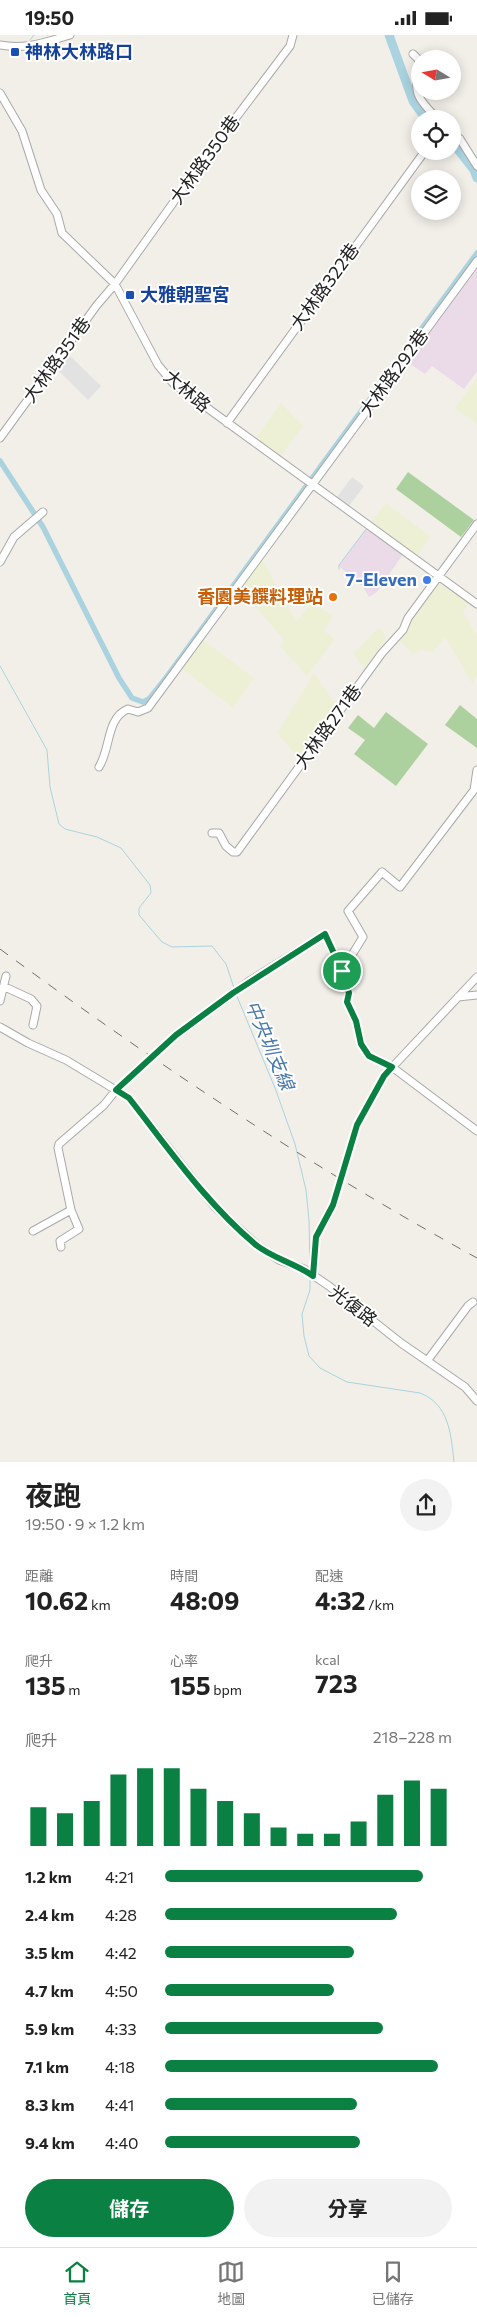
<!DOCTYPE html>
<html lang="zh-TW">
<meta charset="utf-8">
<style>
:root{--surface:#fff;--page:#f2f2f2;--text:#222;--muted:#767676;--line:#e0e0e0;--accent:#0b8043}
body{margin:0;font-family:Commissioner,"Noto Sans TC",sans-serif;background:var(--page);color:var(--text);height:100vh;display:flex;flex-direction:column;font-size:19px;white-space:nowrap}
*{box-sizing:border-box;margin:0}
p{font-size:16px;color:var(--muted)}
.icon{flex:none;width:28px;height:28px;fill:none;stroke:currentColor;stroke-width:2;stroke-linecap:round;stroke-linejoin:round}
.map{position:relative;height:1427px;overflow:hidden}
.side{display:flex;flex-direction:column;background:var(--surface);flex:1}
.side>*{flex:none}
.needle{width:32px;rotate:281deg}
.tools{position:absolute;left:411px;top:15px;display:grid;gap:10px}
.tools a{display:grid;place-items:center;width:50px;height:50px;border-radius:50%;background:var(--surface);box-shadow:0 2px 12px #0003;font-size:25px}
.pin{position:absolute;display:grid;place-items:center;width:42px;height:42px;color:#fff;margin:-21px;border:2px solid #fff;border-radius:50%;box-shadow:0 1px 5px #0007}
.round{display:grid;place-items:center;flex:none;width:52px;height:52px;border-radius:26px;background:var(--page)}
.headline{display:flex;align-items:center;justify-content:space-between;height:85px;padding:0 25px}
h1{font-size:28px;font-weight:700;line-height:38px}
.metrics{display:grid;grid-template-columns:repeat(3,1fr);gap:8px;height:85px;padding:5px 25px}
.metrics div{display:grid;align-content:center}
.metrics b{font-size:25px;font-weight:700}
.metrics small{font-size:14px;font-weight:400}
.metrics p{font-size:14px}
.chart{height:140px;padding:10px 25px}
.chart p{display:flex;justify-content:space-between}
.chart svg{width:100%;height:90px;margin-top:5px;stroke:var(--accent);stroke-width:6}
.button{display:flex;gap:10px;margin-top:auto;padding:10px 25px}
.button a{flex:1;height:58px;border-radius:30px;background:var(--accent);color:#fff;font-size:20px;font-weight:700;line-height:58px;text-align:center}
.button a+a{background:var(--page);color:var(--text)}
ul{padding:0 25px;list-style:none;font-size:16px}
li{display:grid;grid-template-columns:80px 60px 1fr;align-items:center;height:38px}
li i{height:12px;border-radius:6px;background:var(--accent)}
.status{display:flex;justify-content:space-between;align-items:center;height:35px;padding:0 25px;background:var(--surface);direction:ltr}
.status svg{height:14px;fill:currentColor}
.dock{display:flex;justify-content:space-around;align-items:center;height:70px;border-top:1px solid var(--line);background:var(--surface);font-size:14px;color:var(--muted)}
.dock a{display:grid;justify-items:center;gap:2px}
.dock .on{color:var(--accent)}
.map>svg:first-child{display:block}
</style>
<div class="status"><b>19:50</b><svg viewBox="0 0 49 12"><path d="M0 12V9h3v3zM5 12V6h3v6zM10 12V3h3v9zM15 12V0h3v12zM26 1h20v11H26zM47 4h2v5h-2z"/></svg></div>
<div class="map">
<svg width="477" height="1427" viewBox="0 0 477 1427">
<rect width="100%" height="100%" fill="#f2efe9"/>
<path fill="#ebdbe8" d="M477,228V336L464,354L432,331L425,339L406,326Z
M367,493L403,519L377,557L369,562L363,552L339,531Z"/>
<path fill="#eef0d5" d="M477,343V389L455,373Z
M281,368L303,391L281,421L256,403Z
M386,468L430,501L417,522L371,487Z
M261,523L297,587L312,566L316,571L333,580L324,596L335,604L307,641L280,611L284,605L238,552Z
M436,546L469,568L463,577L477,601V641L472,648L445,602L433,617L421,615L414,620L397,603Z
M379,592L387,603L364,633L353,619Z
M203,605L254,643L233,673L181,633Z
M314,638L337,671L299,724L277,698Z"/>
<path fill="#add19e" d="M408,437L474,485L461,502L396,454Z
M460,670L477,684V713L445,690Z
M386,677L428,709L396,751L354,719L365,705L348,693L358,680L374,693Z"/>
<path fill="#e2e2e2" d="M67,318L101,351L88,365L57,334Z
M352,442L364,451L349,471L337,462Z"/>
<g fill="none" stroke-linecap="round" stroke-linejoin="round">
<path stroke="#aad3df" stroke-width="1" d="M30,5L34,0
M339,534V530L367,493
M0,631L47,715L50,752L59,789L65,794L97,802L121,813L150,850L151,858L139,873V880L162,907L172,912L212,911L226,929L234,953
M236,959L275,1053L295,1109L306,1155L309,1185L310,1235
M310,1241V1255L302,1279L304,1301L309,1321L320,1333L347,1347L420,1358C449,1369 451,1399 454,1427"/>
<path stroke="#aad3df" stroke-width="5.5" d="M0,426L43,492L119,643L132,663L143,667L149,664L165,644L477,218"/>
<path stroke="#aad3df" stroke-width="9" d="M389,0L413,66L426,84
M452,107L474,135L477,143"/>
<g stroke="#a9a9a9" stroke-width="9">
<path id="minor" d="M0,10C25,15 46,7 70,0
M413,19L419,25C415,57 413,60 438,84
M0,58L22,96L41,155L57,179L62,198L115,249L158,330L173,348L477,569
M452,97L460,104L477,131
M227,388L425,116
M0,403L97,270L115,249L198,133L290,11L293,0
M0,527L14,502L43,477
M99,732C111,713 106,683 128,674L138,677L148,673L477,226
M477,735L474,755L400,852L382,837L348,876L363,902L342,936L349,957L347,967L356,986L361,1009L369,1021L392,1032L477,1096
M212,798H219L226,811L233,817H237L382,618L403,595L408,583L477,489
M5,952L31,964L37,971L33,990
M458,962L477,960
M0,966L6,941
M0,992L28,1008L66,1025L129,1063L215,1172L258,1211L279,1225L304,1234L329,1251L401,1308L465,1352L477,1366
M33,1196L71,1175
M61,1212L60,1206L79,1194L71,1175L58,1113L59,1109L104,1070L116,1055L176,1000L251,945L325,899L342,936
M313,1241L316,1202L333,1170L357,1090L384,1041L477,942
M427,1326L468,1271L473,1267"/>
</g>
<use href="#minor" stroke="#fff" stroke-width="7"/>
<path stroke="#707070" stroke-width="1" stroke-dasharray="10 10" stroke-linecap="butt" d="M0,914C152,1026 311,1132 477,1223"/>
</g>
<g fill="none" stroke-linecap="round" stroke-linejoin="round">
<g stroke="#fff" stroke-width="10">
<path id="route" d="M325,899L342,936L349,958L347,967L356,986L361,1009L369,1021L392,1032L384,1041L357,1090L333,1170L316,1202L313,1241C295,1228 274,1224 256,1210C206,1168 169,1114 129,1063L116,1055L176,1000L233,958Z"/>
</g>
<use href="#route" stroke="#0b8043" stroke-width="6"/>
</g>
<g fill="#1a4fb4" stroke="#fff" stroke-width="2">
<rect x="10" y="12" width="10" height="10" rx="2.5"/>
<rect x="125" y="255" width="10" height="10" rx="2.5"/>
</g>
<circle fill="#3f7fe0" stroke="#fff" stroke-width="2" cx="427" cy="545" r="5"/>
<circle fill="#e8710a" stroke="#fff" stroke-width="2" cx="333" cy="562" r="5"/>
<g text-anchor="middle" stroke-width="4" stroke-linejoin="round" paint-order="stroke">
<g font-size="18" font-weight="bold" fill="#164399" stroke="#fff" text-anchor="start">
<text x="25" y="23">神林大林路口</text>
<text x="140" y="266">大雅朝聖宮</text>
</g>
<g font-size="18" fill="#222" stroke="#fff">
<text transform="translate(205 125) rotate(-54)" y="6">大林路350巷</text>
<text transform="translate(325 252) rotate(-54)" y="6">大林路322巷</text>
<text transform="translate(57 325) rotate(-54)" y="6">大林路351巷</text>
<text transform="translate(394 338) rotate(-54)" y="6">大林路292巷</text>
<text transform="translate(187 356) rotate(40)" y="6">大林路</text>
<text transform="translate(328 692) rotate(-54)" y="6">大林路271巷</text>
<text transform="translate(353 1271) rotate(38)" y="6">光復路</text>
</g>
<g font-size="18" font-weight="bold" fill="#366cbe" stroke="#fff" text-anchor="end">
<text x="417" y="551">7-Eleven</text>
</g>
<g font-size="18" font-weight="bold" fill="#c56008" stroke="#fff" text-anchor="end">
<text x="323" y="568">香園美饌料理站</text>
</g>
<g font-size="19" font-style="italic" fill="#4a7aab" stroke="#fff">
<text transform="translate(270 1010) rotate(67)" y="7">中央圳支線</text>
</g>
</g>
</svg>
<div class="tools">
<a><svg class="needle" viewBox="-14 -14 28 28"><path d="M0-13l5 13h-10z" fill="#e53935"/><path d="M0 13l5-13h-10z" fill="#767676"/></svg></a>
<a><svg class="icon" aria-label="locate" viewBox="0 0 24 24"><circle cx="12" cy="12" r="6"/><path d="M12 2v4M12 18v4M2 12h4M18 12h4"/></svg></a>
<a><svg class="icon" aria-label="layers" viewBox="0 0 24 24"><path d="M12 4l9 5-9 5-9-5zM3 14l9 5 9-5"/></svg></a>
</div>
<div class="pin" style="left:342px;top:936px;background:#1e9e55"><svg class="icon" aria-label="arrive" viewBox="0 0 24 24"><path d="M6 21V4h12l-3 4 3 4H6"/></svg></div>
</div>
<section class="side">
<div class="headline"><div><h1>夜跑</h1><p>19:50 · 9 × 1.2 km</p></div><a class="round"><svg class="icon" aria-label="share" viewBox="0 0 24 24"><path d="M12 15V3M7 8l5-5 5 5M5 13v7h14v-7"/></svg></a></div>
<div class="metrics">
<div><p>距離</p><b>10.62<small> km</small></b></div>
<div><p>時間</p><b>48:09</b></div>
<div><p>配速</p><b>4:32<small> /km</small></b></div>
</div>
<div class="metrics">
<div><p>爬升</p><b>135<small> m</small></b></div>
<div><p>心率</p><b>155<small> bpm</small></b></div>
<div><p>kcal</p><b>723</b></div>
</div>
<div class="chart"><p><span>爬升</span>218–228 m</p>
<svg viewBox="0 0 160 44" preserveAspectRatio="none"><path d="M5 44V25M15 44V28M25 44V22M35 44V9M45 44V6M55 44V6M65 44V16M75 44V22M85 44V28M95 44V35M105 44V38M115 44V38M125 44V32M135 44V19M145 44V12M155 44V16"/></svg>
</div>
<ul>
<li><b>1.2 km</b>4:21<i style="width:90%"></i></li>
<li><b>2.4 km</b>4:28<i style="width:81%"></i></li>
<li><b>3.5 km</b>4:42<i style="width:66%"></i></li>
<li><b>4.7 km</b>4:50<i style="width:59%"></i></li>
<li><b>5.9 km</b>4:33<i style="width:76%"></i></li>
<li><b>7.1 km</b>4:18<i style="width:95%"></i></li>
<li><b>8.3 km</b>4:41<i style="width:67%"></i></li>
<li><b>9.4 km</b>4:40<i style="width:68%"></i></li>
</ul>
<div class="button"><a>儲存</a><a>分享</a></div>
</section>
<nav class="dock">
<a class="on"><svg class="icon" aria-label="home" viewBox="0 0 24 24"><path d="M3 11l9-7 9 7M6 9v11h12V9"/></svg>首頁</a>
<a><svg class="icon" aria-label="map" viewBox="0 0 24 24"><path d="M3 6l6-2 6 2 6-2v14l-6 2-6-2-6 2zM9 4v14M15 6v14"/></svg>地圖</a>
<a><svg class="icon" aria-label="saved" viewBox="0 0 24 24"><path d="M7 4h10v16l-5-4-5 4z"/></svg>已儲存</a>
</nav>
